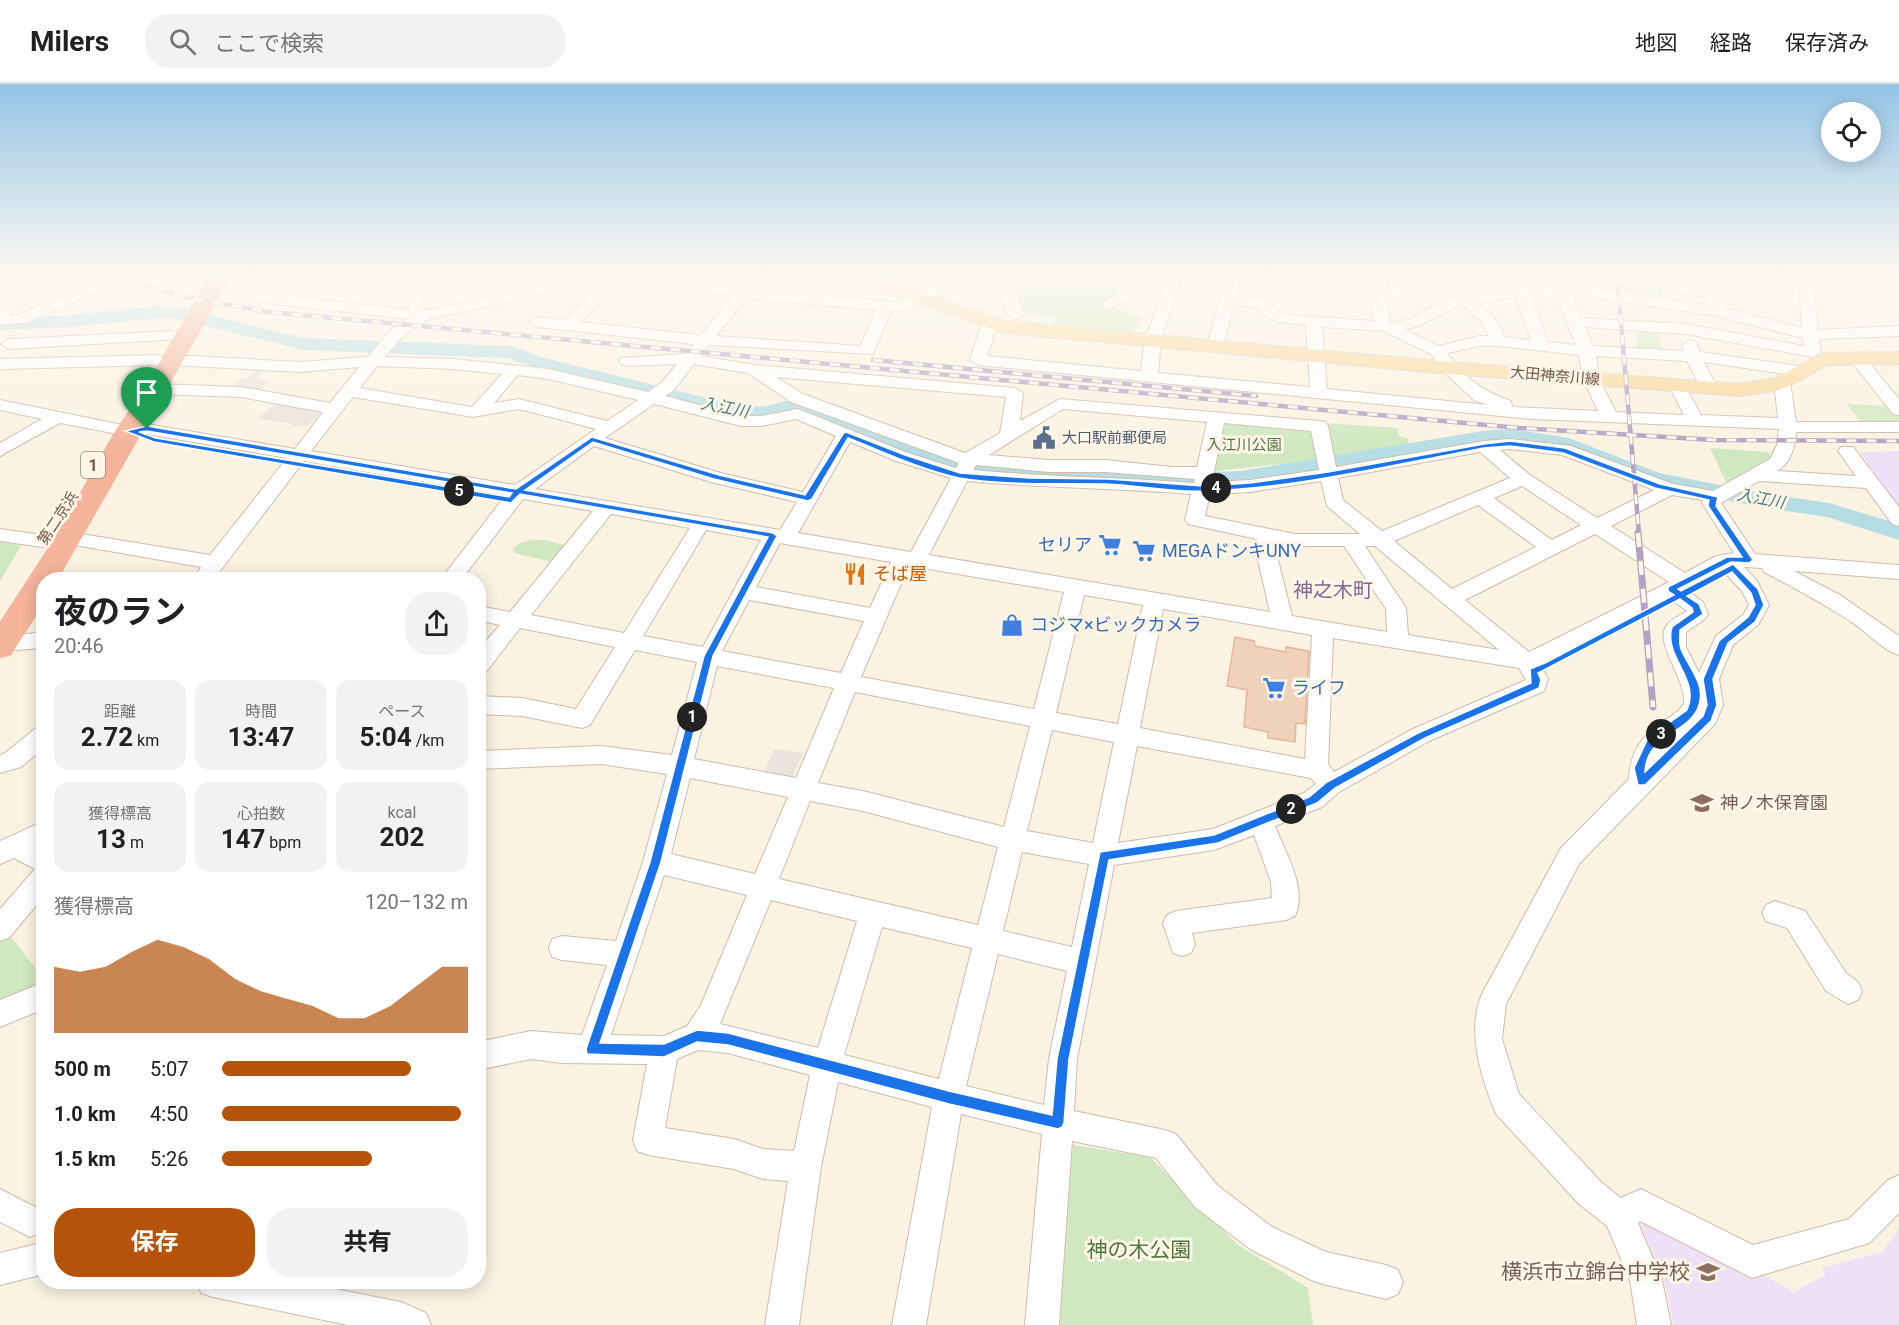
<!DOCTYPE html>
<html lang="ja">
<meta charset="utf-8">
<style>
:root{--surface:#fff;--page:#f2f2f2;--text:#202124;--muted:#757577;--line:#e0e0e0;--accent:#b45309}
body{margin:0;font-family:Roboto,"Noto Sans JP",sans-serif;background:var(--page);color:var(--text);height:100vh;display:flex;flex-direction:column;font-size:22px;white-space:nowrap}
*{box-sizing:border-box;margin:0}
p{font-size:20px;color:var(--muted)}
.icon{flex:none;width:33px;height:33px;fill:none;stroke:currentColor;stroke-width:2;stroke-linecap:round;stroke-linejoin:round}
.map{position:relative;flex:1;overflow:hidden}
.details{position:absolute;left:36px;top:488px;width:450px;height:717px;display:flex;flex-direction:column;background:var(--surface);border-radius:24px;box-shadow:0 3px 15px #0003}
.details>*{flex:none}
.controls{position:absolute;left:1821px;top:18px;display:grid;gap:12px}
.controls a{display:grid;place-items:center;width:60px;height:60px;border-radius:50%;background:var(--surface);box-shadow:0 3px 15px #0003;font-size:30px}
.pin{position:absolute;display:grid;place-items:center;width:51px;height:51px;color:#fff;margin:-62px -26px;border-radius:50% 50% 50% 0;rotate:-45deg;box-shadow:0 0 6px #0007}
.pin .icon{rotate:45deg}
.km{position:absolute;width:30px;height:30px;margin:-15px;border-radius:50%;background:#222;color:#fff;font-size:16px;line-height:30px;text-align:center}
.round{display:grid;place-items:center;flex:none;width:63px;height:63px;border-radius:24px;background:var(--page)}
.summary{display:flex;align-items:center;justify-content:space-between;height:102px;padding:0 18px}
h1{font-size:33px;font-weight:700;line-height:45px}
.metrics{display:grid;grid-template-columns:repeat(3,1fr);gap:9px;height:102px;padding:6px 18px}
.metrics div{display:grid;align-content:center;border-radius:15px;background:var(--page);text-align:center}
.metrics b{font-size:26px;font-weight:700}
.metrics small{font-size:16px;font-weight:400}
.metrics p{font-size:16px}
.chart{height:168px;padding:12px 18px}
.chart p{display:flex;justify-content:space-between}
.chart svg{width:100%;height:108px;margin-top:6px;fill:var(--accent);opacity:.7}
.button{display:flex;gap:12px;margin-top:auto;padding:12px 18px}
.button a{flex:1;height:69px;border-radius:24px;background:var(--accent);color:#fff;font-size:24px;font-weight:700;line-height:69px;text-align:center}
.button a+a{background:var(--page);color:var(--text)}
ul{padding:0 18px;list-style:none;font-size:20px}
li{display:grid;grid-template-columns:96px 72px 1fr;align-items:center;height:45px}
li i{height:15px;border-radius:8px;background:var(--accent)}
header{display:flex;align-items:center;gap:36px;box-sizing:border-box;height:84px;padding:0 30px;background:var(--surface);border-bottom:2px solid var(--line)}
header strong{font-size:28px}
nav{display:flex;gap:33px;margin-inline-start:auto;font-size:21px}
.search{width:420px;height:54px;background:var(--page);display:flex;align-items:center;gap:15px;box-sizing:border-box;padding:0 21px;border-radius:24px;color:var(--muted);font-size:22px}
.map>svg:first-child{display:block}
</style>
<header>
<strong>Milers</strong>
<div class="search"><svg class="icon" aria-label="search" viewBox="0 0 24 24"><circle cx="10" cy="10" r="6"/><path d="M15 15l6 6"/></svg>ここで検索</div>
<nav><a>地図</a><a>経路</a><a>保存済み</a></nav>
</header>
<div class="map">
<svg width="1899" height="1241" viewBox="0 0 1899 1241">
<rect width="100%" height="100%" fill="#fbf2e2"/>
<path fill="#eae3dd" d="M259,284H267L256,296L270,297L258,308L231,305L242,294H249Z
M277,318L324,326L307,342H292L293,340L258,334Z
M774,665L803,669L792,694L763,691Z"/>
<path fill="#efdff7" d="M1899,367V424L1860,368Z
M1657,1134L1789,1205L1792,1209L1825,1191L1822,1184L1882,1168L1899,1145V1241H1673L1666,1202L1641,1142Z"/>
<path fill="#d0e8c1" d="M1004,191H1102L1127,198L1117,211L1103,219L1142,234L1132,249L1053,241L1054,233L1019,229Z
M1580,191H1659L1663,216L1578,205Z
M1636,245H1656L1663,268L1643,267L1638,264Z
M1847,320L1891,322L1899,331V340L1863,341Z
M1224,337L1311,345L1320,376L1215,387Z
M1324,339L1398,344L1399,352L1408,354L1409,364L1331,376Z
M1710,364L1768,368L1773,375L1727,400Z
M545,456L569,462L557,479L514,469L513,465C522,455 533,456 545,456Z
M0,457L21,462L0,497Z
M8,849L43,894V900L0,922V858Z
M1073,1061L1150,1073L1238,1161L1308,1204L1313,1241H1058Z"/>
<g fill="none" stroke-linecap="round" stroke-linejoin="round">
<path fill="#b7dde4" fill-rule="evenodd" d="M169,221L304,254L511,262L541,273L743,323L767,322L794,315L920,361L970,376L1047,382L1101,381L1179,389L1241,387L1483,347L1511,345L1569,354L1659,389L1760,409L1829,419L1899,440V456L1827,433L1760,423L1646,400L1564,366L1511,357L1483,359L1241,401L1179,403L1101,395L1047,396L969,390L904,371L793,328L768,334L743,335L527,281L508,274L304,266L169,233L69,243L0,246V234L69,231Z"/>
</g>
<path fill="#f0d1ba" stroke="#e2b79b" stroke-width="1.5" d="M1235,553L1254,557L1255,562L1286,568V563L1309,567L1305,640L1296,639L1295,658L1268,654V648L1244,643L1247,606L1227,602Z"/>
<g fill="none" stroke-linecap="round" stroke-linejoin="round">
<g stroke="#cebcac" stroke-width="2">
<path id="minor" d="M42,191H59L9,231H18L92,200L77,191H96L111,200L109,203L25,239L0,240V223Z
M225,191H239L261,209L410,226L400,195L402,192L409,191L414,195L425,227L588,191H661L739,204L749,191H764L753,206L802,210L778,191H795L824,212L895,218H900L953,191H971L908,226L891,227L873,270L709,261L701,272L755,281L1015,304L1023,309L1020,337L1060,315L1319,337L1325,338L1328,342L1336,383L1484,357L1510,355L1571,362L1673,400L1713,407L1770,375L1777,361L1779,345L1531,335L978,281L970,276L982,239L990,234L998,239L987,272L1141,287L1145,256L1169,191H1183L1161,256L1158,289L1310,303L1306,241L1277,238L1253,223L1234,220L1223,262L1221,265H1209L1207,262L1227,191H1241L1236,211L1263,216L1286,231L1374,237L1371,224L1387,205L1389,191H1403L1401,206L1387,224L1390,238L1393,239L1410,235L1451,213L1478,209L1464,191H1479L1492,207L1563,202L1566,191H1580L1578,202L1708,221L1705,213L1669,208L1662,204L1669,200L1699,203L1690,191H1705L1719,209L1724,224L1802,244L1799,201L1791,191H1806L1813,201L1818,246L1899,242V252L1819,255L1821,268L1813,273L1686,250L1585,243L1593,262L1684,267L1682,261L1690,256L1696,258L1700,268L1799,282L1807,287L1799,292L1704,278L1717,304L1709,309L1701,304L1687,277L1596,272L1599,295L1616,328L1684,331L1669,302L1677,297L1683,298L1701,331L1778,334L1774,298L1782,293L1790,298L1796,338H1899V348H1796C1795,363 1791,379 1777,387L1856,392L1838,367L1841,363H1853L1899,423V442L1892,440L1866,404L1759,397L1721,419L1755,470L1899,481V495L1794,487L1840,511L1899,552V571C1882,566 1868,549 1853,539C1825,520 1794,504 1764,488L1762,484L1744,483L1757,497L1769,521L1758,541L1733,561L1719,595L1723,621L1715,640L1579,780L1506,920L1502,955L1519,1010L1601,1098L1621,1114L1641,1105L1753,1161L1849,1135L1888,1096L1899,1091V1129L1869,1159L1752,1194L1640,1137L1638,1139L1662,1196L1671,1241H1637L1630,1196L1607,1142L1579,1120L1496,1030C1481,993 1466,948 1482,910L1561,764L1629,695C1630,669 1641,652 1662,638C1670,633 1679,628 1684,619C1686,594 1653,558 1667,541C1671,535 1681,531 1687,527L1670,515L1540,581L1548,595L1544,607L1429,657L1339,708L1322,723L1275,742C1285,768 1308,805 1295,832L1286,836L1192,849L1195,860L1191,869L1182,872L1173,869L1163,839L1167,831L1176,827L1272,814L1271,798L1254,751L1214,766L1114,781L1077,975L1074,1027L1165,1046L1176,1050L1217,1101L1272,1143L1326,1168L1386,1181L1398,1186L1403,1198L1398,1210L1386,1215L1323,1200L1311,1196L1250,1165L1195,1123L1156,1074L1072,1057L1059,1241H1025L1042,1050L961,1030L926,1241H892L932,1023L838,998L821,1083L799,1241H765L788,1097L763,1095L734,1085L648,1071L637,1067L633,1056L647,980L562,979L531,975L478,986V958L531,947L582,951L607,881L562,876L552,873L549,864L552,855L562,852L616,857L643,778L667,690L601,680L478,685V667L601,662L672,671L697,578L635,566L590,641L582,644L522,632L478,630V612L522,614L576,625L615,563L520,544L486,588L478,590V566L500,541L478,536V522L510,528L593,427L523,415L462,495H441L505,412L304,377L214,495H193L201,483L69,460L62,459L59,454L62,449L69,448L210,471L287,374L147,350L128,352L60,339L0,372V359L42,335L0,326V316L128,342L147,340L295,365L323,328L241,313L156,310L148,305L156,300L241,303L330,319L359,283L300,288L173,281L166,277L158,281L0,285V275L158,271L166,275L173,271L300,278L367,273L392,245L409,235L257,218L230,200ZM626,191L633,195L732,212L701,251L581,238ZM606,196L565,236L537,233L529,238L537,243L694,260L685,270L621,274L619,277L621,280L627,282L677,280L662,298L648,308L548,285L454,275L385,273L404,251L429,235ZM1560,211L1558,217L1576,261L1548,258L1531,212ZM1575,211L1717,232L1803,254L1804,262L1686,240L1581,234L1574,217ZM1516,213L1531,256L1505,253L1494,233L1477,218ZM747,214L876,226L861,262L716,252ZM1462,220L1482,238L1489,252H1479L1439,262L1405,246L1420,241ZM1322,243L1384,247L1431,270L1443,287L1474,316L1488,321L1327,305ZM1479,262H1499L1579,271L1583,295L1598,327L1512,323L1511,317C1484,308 1464,294 1447,269ZM694,280L748,289L791,318L959,379L956,384L908,369L798,325L762,332H741L665,312L674,306ZM377,282L454,285L502,290L472,323L360,304ZM518,291L548,295L638,316L607,337L519,315L494,319ZM776,293L1006,313L1000,349L965,369L803,310ZM353,313L473,333L519,325L596,345L515,401L311,367ZM654,320L741,342H762L796,335L836,352L803,408L721,389L605,354ZM1063,325L1207,338L1197,383H1172L1105,376H1049L989,371ZM1224,339L1311,347L1319,386L1250,396L1212,398ZM850,358L896,377L951,394L911,468L798,449ZM594,362L711,398L797,418L780,446L535,405ZM1510,365L1562,371L1654,406L1597,434L1530,391L1500,366ZM1480,368L1510,394L1382,447L1343,416L1338,394ZM976,381L1049,388H1105L1195,395L1194,399C1120,393 1047,393 973,386ZM967,397C1042,404 1117,404 1191,410L1185,436L1188,440L1257,455L1258,476L1270,528L929,471ZM1321,397L1327,422L1360,450H1295L1205,432L1210,410L1250,408ZM1522,402L1581,441L1552,456L1494,414ZM1672,411L1703,416L1702,419L1734,469L1716,472L1685,489L1611,442ZM1478,421L1536,463L1452,505L1394,457ZM611,430L690,444L624,549L531,531ZM706,446L761,456L703,563L643,552ZM1595,450L1669,498L1529,568L1465,516ZM780,459L785,460L891,478L870,524L756,503ZM1277,459L1295,462H1344L1386,525L1387,548L1292,532L1278,476ZM1365,462H1375L1499,566L1408,551L1406,524ZM917,483L1064,508L1034,625L861,593L907,486ZM1723,487L1742,507L1749,521L1743,531L1716,552L1699,589L1686,563V548L1705,535L1708,530L1703,518L1687,506ZM1084,511L1143,521L1118,640L1056,629ZM749,516L864,537L841,589L722,567ZM1163,525L1312,551L1305,675L1140,644ZM1333,554L1519,584L1526,596L1413,645L1334,688L1328,680ZM717,582L834,604L796,694L694,675ZM855,608L1030,642L1004,743L863,707L818,699ZM1052,646L1114,658L1093,759L1027,747ZM1137,662L1311,694L1316,700L1304,709L1213,745L1118,759ZM690,694L788,713L755,790L671,770ZM810,717L863,727L998,763L978,841L779,795ZM1022,768L1089,780L1072,863L1003,847ZM664,791L747,811L701,921L687,942L664,952L611,951ZM771,816L857,837L818,964L720,940ZM882,843L972,864L939,995L844,971ZM998,870L1067,887L1049,975L1044,1021L966,1002ZM698,966L728,969L810,991L794,1067L763,1065L734,1055L665,1044L677,975Z
M994,191H1008L1024,230L1021,233L1016,235L1008,230Z
M1100,191H1146L1126,217L1108,226L1100,221L1116,211L1124,200L1102,194Z
M1882,191H1897L1899,206L1894,205Z
M173,247L181,252L179,255L9,265L1,260L9,255Z
M1856,268L1862,270L1899,315V331L1893,330L1848,273Z
M0,445L49,452L52,457L49,462L42,463L0,457Z
M44,548V564L0,567V553Z
M44,641V664L21,683L0,689V671L5,669L36,644Z
M44,737V759L38,762L44,765V812L9,854L0,857V825L35,785L14,774L0,780V757Z
M1775,817L1805,827L1846,889L1858,898L1862,907L1858,916L1848,920L1826,907L1787,844L1766,837L1762,829L1766,821Z
M44,898V925L0,943V916Z
M0,1105L41,1126L44,1131L41,1148L30,1153L0,1138Z
M44,1158V1190L0,1201V1169Z
M197,1197H295L401,1218L426,1229L431,1241H348L213,1213L201,1209Z"/>
</g>
<g stroke="#dad4d0" stroke-width="2">
<path id="major" d="M845,191H872L1007,237L1449,278L1739,300L1775,294L1823,269L1899,268V280L1827,281L1789,302L1775,307L1739,312L1449,290L1004,249L847,195Z"/>
</g>
<g stroke="#dad4d0" stroke-width="1">
<path id="highway" d="M210,191H232L58,495H44V519L11,571L0,574V538L56,452L115,347L144,305Z"/>
</g>
<use href="#minor" fill="#fff" fill-rule="evenodd"/>
<use href="#major" fill="#f9d89b" fill-rule="evenodd"/>
<use href="#highway" fill="#f4b39a" fill-rule="evenodd"/>
<g stroke="#b4a1c4" stroke-width="4.5">
<path id="rail-far1" d="M117,191L180,212L269,228L1519,344L1714,356L1899,357
M1617,191L1639,450
M873,276L1256,312"/>
</g>
<g stroke="#b4a1c4" stroke-width="7">
<path id="rail" d="M1638,449L1653,623"/>
</g>
<use href="#rail-far1" stroke="#fff6e7" stroke-width="3" stroke-dasharray="10" stroke-linecap="butt"/>
<use href="#rail" stroke="#fff6e7" stroke-width="4.5" stroke-dasharray="14" stroke-linecap="butt"/>
</g>
<linearGradient id="sky" x2="0" y2="1"><stop stop-color="#94c4e6"/><stop offset="0.52" stop-color="#fdf9f2"/><stop offset="1" stop-color="#fdf9f2" stop-opacity="0"/></linearGradient>
<rect width="1899" height="365" fill="url(#sky)"/>
<path fill="#1a73e8" stroke="#fff" stroke-width="1.5" fill-rule="evenodd" d="M147,342L516,405L592,353L719,391L805,411L843,350L846,348L905,371L960,389L1029,394L1109,395L1202,402L1250,399L1328,388L1484,360L1510,357L1565,364L1660,400L1718,413L1716,422L1753,476L1749,479L1731,478L1678,505L1681,507L1733,480L1758,505L1764,521L1755,538L1728,559L1713,595L1717,621L1711,637L1645,701H1638L1634,684L1648,654L1687,626C1701,595 1663,573 1672,543L1693,528L1692,524L1680,515L1538,589L1541,596L1539,604L1425,654L1335,704L1317,719L1218,759L1109,776L1069,975L1064,1039L1062,1043L1058,1045L949,1020L728,961L697,958L664,973L587,970L586,965L650,778L704,572L768,453L520,410L511,419L154,358L125,347ZM147,347L512,409L509,413L156,354L139,348ZM848,354C882,367 924,387 959,394C1007,402 1057,399 1105,400C1138,401 1172,409 1205,407C1298,404 1392,381 1484,364L1510,362L1563,369L1655,404L1709,416L1708,422L1742,473H1727L1668,503V507L1674,511L1547,578L1530,585L1531,599L1418,649L1327,698L1309,713L1214,751L1100,768L1057,975L1052,1031L949,1007L728,949L697,946L664,960L600,959L661,778L713,572L777,452L773,449L525,406L593,358L714,395L808,417L812,415ZM1732,488L1751,509L1755,521L1748,533L1719,557L1703,595L1707,621L1703,632L1645,688C1646,650 1691,649 1699,621C1706,600 1688,583 1681,565C1679,560 1680,552 1680,546L1703,530L1699,520L1687,512Z"/>
<defs>
<g id="civic-bare" transform="scale(1.8)"><path d="M-.6-6.5H3V-4.5H.6V-3L4-1V1h2V6H-6V1h2V-1L-.6-3ZM-1.2 2.5V6h2.4V2.5Z" fill="#5c6f8a" stroke="#fff6e7" stroke-width="2.5" paint-order="stroke"/></g>
<g id="supermarket-bare" transform="scale(1.8)"><path d="M-6-5.5h2.5l.6 2H6L4.5 2H-2.5L-4.4-4H-6ZM-1.5 3.2a1.3 1.3 0 1 0 .1 0ZM3 3.2a1.3 1.3 0 1 0 .1 0Z" fill="#3f7fe0" stroke="#fff6e7" stroke-width="2.5" paint-order="stroke"/></g>
<g id="restaurant-bare" transform="scale(1.8)"><path d="M-5-6h1v4h1v-4h1v4h1v-4h1v5L-1.5 .5V6h-2V.5L-5-1ZM5-6V6H3V1.5H1.5Q1.5-4 5-6Z" fill="#e8710a" stroke="#fff6e7" stroke-width="2.5" paint-order="stroke"/></g>
<g id="shop-bare" transform="scale(1.8)"><path d="M-5-2.5h2.3a2.7 3.5 0 0 1 5.4 0H5L5.5 6h-11ZM-1.5-2.5h3a1.5 2.3 0 0 0-3 0Z" fill="#3f7fe0" stroke="#fff6e7" stroke-width="2.5" paint-order="stroke"/></g>
<g id="school-bare" transform="scale(1.8)"><path d="M0-5L7-2L0 1L-7-2ZM-4 1L0 2.5L4 1V4Q0 6-4 4Z" fill="#8d6e63" stroke="#fff6e7" stroke-width="2.5" paint-order="stroke"/></g>
</defs>
<g fill-rule="evenodd">
<use href="#civic-bare" x="1044" y="354"/>
<use href="#supermarket-bare" x="1110" y="461"/>
<use href="#supermarket-bare" x="1144" y="467"/>
<use href="#restaurant-bare" x="855" y="490"/>
<use href="#shop-bare" x="1012" y="541"/>
<use href="#supermarket-bare" x="1274" y="604"/>
<use href="#school-bare" x="1702" y="719"/>
<use href="#school-bare" x="1708" y="1188"/>
</g>
<g text-anchor="middle" stroke-width="6" stroke-linejoin="round" paint-order="stroke">
<g font-size="15" fill="#725849" stroke="#fff6e7">
<text transform="translate(1555 292) rotate(5)" y="5">大田神奈川線</text>
<text transform="translate(58 434) rotate(-57)" y="5">第二京浜</text>
</g>
<g font-size="15" fill="#4e5e75" stroke="#fff6e7" text-anchor="start">
<text x="1062" y="359">大口駅前郵便局</text>
</g>
<g font-size="15" fill="#517842" stroke="#fff6e7">
<text x="1244" y="366">入江川公園</text>
</g>
<g font-size="16" font-style="italic" fill="#437985" stroke="#fff6e7">
<text transform="translate(725 323) rotate(11)" y="6">入江川</text>
<text transform="translate(1761 414) rotate(10)" y="6">入江川</text>
</g>
<rect fill="#fff6e7" stroke="#9c8778" stroke-width="1.5" x="81" y="368" width="24" height="26" rx="4.5"/>
<g font-size="16" font-weight="bold" fill="#725849">
<text x="93" y="387">1</text>
</g>
<g font-size="18" fill="#366cbe" stroke="#fff6e7" text-anchor="start">
<text x="1092" y="467" text-anchor="end">セリア</text>
<text x="1162" y="473">MEGAドンキUNY</text>
<text x="1030" y="547">コジマ×ビックカメラ</text>
<text x="1292" y="610">ライフ</text>
</g>
<g font-size="18" fill="#c56008" stroke="#fff6e7" text-anchor="start">
<text x="873" y="496">そば屋</text>
</g>
<g font-size="18" fill="#785e54" stroke="#fff6e7" text-anchor="start">
<text x="1720" y="725">神ノ木保育園</text>
</g>
<g font-size="20" fill="#866595" stroke="#fff6e7">
<text x="1333" y="513">神之木町</text>
</g>
<g font-size="21" fill="#517842" stroke="#fff6e7">
<text x="1139" y="1173">神の木公園</text>
</g>
<g font-size="21" fill="#785e54" stroke="#fff6e7" text-anchor="end">
<text x="1690" y="1195">横浜市立錦台中学校</text>
</g>
</g>
</svg>
<div class="controls">
<a><svg class="icon" aria-label="locate" viewBox="0 0 24 24"><circle cx="12" cy="12" r="6"/><path d="M12 2v4M12 18v4M2 12h4M18 12h4"/></svg></a>
</div>
<div class="pin" style="left:147px;top:345px;background:#1e9e55"><svg class="icon" aria-label="arrive" viewBox="0 0 24 24"><path d="M6 21V4h12l-3 4 3 4H6"/></svg></div>
<b class="km" style="left:692px;top:633px">1</b>
<b class="km" style="left:1291px;top:725px">2</b>
<b class="km" style="left:1661px;top:650px">3</b>
<b class="km" style="left:1216px;top:404px">4</b>
<b class="km" style="left:459px;top:407px">5</b>
<section class="details">
<div class="summary"><div><h1>夜のラン</h1><p>20:46</p></div><a class="round"><svg class="icon" aria-label="share" viewBox="0 0 24 24"><path d="M12 15V3M7 8l5-5 5 5M5 13v7h14v-7"/></svg></a></div>
<div class="metrics">
<div><p>距離</p><b>2.72<small> km</small></b></div>
<div><p>時間</p><b>13:47</b></div>
<div><p>ペース</p><b>5:04<small> /km</small></b></div>
</div>
<div class="metrics">
<div><p>獲得標高</p><b>13<small> m</small></b></div>
<div><p>心拍数</p><b>147<small> bpm</small></b></div>
<div><p>kcal</p><b>202</b></div>
</div>
<div class="chart"><p><span>獲得標高</span>120–132 m</p>
<svg viewBox="0 0 160 44" preserveAspectRatio="none"><path d="M0 44V17L10 19L20 17L30 11L40 6L50 9L60 14L70 22L80 27L90 30L100 33L110 38L120 38L130 33L140 25L150 17L160 17V44z"/></svg>
</div>
<ul>
<li><b>500 m</b>5:07<i style="width:77%"></i></li>
<li><b>1.0 km</b>4:50<i style="width:97%"></i></li>
<li><b>1.5 km</b>5:26<i style="width:61%"></i></li>
</ul>
<div class="button"><a>保存</a><a>共有</a></div>
</section>
</div>
